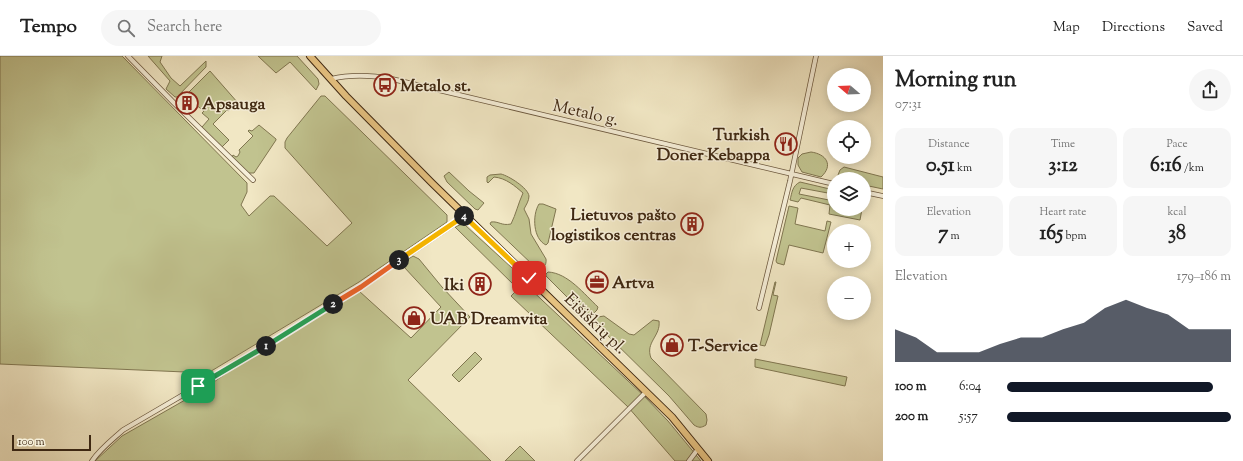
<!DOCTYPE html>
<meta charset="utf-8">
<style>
:root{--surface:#fff;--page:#f6f6f6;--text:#222;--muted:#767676;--line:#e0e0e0;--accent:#111827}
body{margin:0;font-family:"Sorts Mill Goudy",serif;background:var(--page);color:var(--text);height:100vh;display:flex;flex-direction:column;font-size:15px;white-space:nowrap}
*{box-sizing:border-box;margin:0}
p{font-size:13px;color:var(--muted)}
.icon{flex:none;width:22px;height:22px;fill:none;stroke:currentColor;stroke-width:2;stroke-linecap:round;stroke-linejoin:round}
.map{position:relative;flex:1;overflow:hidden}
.panel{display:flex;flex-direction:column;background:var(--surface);width:360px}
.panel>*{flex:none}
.needle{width:26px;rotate:289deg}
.buttons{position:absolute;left:827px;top:12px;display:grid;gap:8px}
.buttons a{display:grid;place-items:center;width:44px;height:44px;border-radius:50%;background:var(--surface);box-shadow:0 2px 10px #0003;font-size:20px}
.scale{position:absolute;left:12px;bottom:10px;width:79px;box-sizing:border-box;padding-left:4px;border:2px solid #3f2812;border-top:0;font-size:11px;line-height:14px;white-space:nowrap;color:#3f2812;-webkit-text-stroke:3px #f6efd9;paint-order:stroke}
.pin{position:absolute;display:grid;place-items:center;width:34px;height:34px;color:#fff;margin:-17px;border-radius:8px;box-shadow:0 2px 6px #0006}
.km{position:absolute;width:20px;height:20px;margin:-10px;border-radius:50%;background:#222;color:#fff;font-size:11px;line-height:20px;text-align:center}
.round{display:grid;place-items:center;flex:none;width:42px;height:42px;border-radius:21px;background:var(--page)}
.head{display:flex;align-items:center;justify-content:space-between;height:68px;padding:0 12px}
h1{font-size:22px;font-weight:700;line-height:30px}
.metrics{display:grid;grid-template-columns:repeat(3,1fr);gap:6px;height:68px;padding:4px 12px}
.metrics div{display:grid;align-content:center;border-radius:10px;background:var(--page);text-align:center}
.metrics b{font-size:20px;font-weight:700}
.metrics small{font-size:11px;font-weight:400}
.metrics p{font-size:11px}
.chart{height:112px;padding:8px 12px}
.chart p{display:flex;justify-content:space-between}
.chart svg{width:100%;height:72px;margin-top:4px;fill:var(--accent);opacity:.7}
ul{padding:0 12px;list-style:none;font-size:13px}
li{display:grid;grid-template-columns:64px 48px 1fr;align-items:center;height:30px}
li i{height:10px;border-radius:5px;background:var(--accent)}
header{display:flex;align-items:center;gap:24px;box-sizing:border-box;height:56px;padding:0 20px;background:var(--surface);border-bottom:1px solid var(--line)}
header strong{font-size:19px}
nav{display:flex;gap:22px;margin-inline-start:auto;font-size:14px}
.search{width:280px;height:36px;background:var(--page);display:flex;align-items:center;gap:10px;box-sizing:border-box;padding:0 14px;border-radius:22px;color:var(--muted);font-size:15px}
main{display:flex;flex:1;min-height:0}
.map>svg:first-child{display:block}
</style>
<header>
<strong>Tempo</strong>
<div class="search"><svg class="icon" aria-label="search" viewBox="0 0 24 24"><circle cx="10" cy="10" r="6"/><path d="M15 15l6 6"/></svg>Search here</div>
<nav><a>Map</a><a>Directions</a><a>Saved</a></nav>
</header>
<main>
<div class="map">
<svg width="883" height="405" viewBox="0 0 883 405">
<rect width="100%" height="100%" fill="#f1e7c4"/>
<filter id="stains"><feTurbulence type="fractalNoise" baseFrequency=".005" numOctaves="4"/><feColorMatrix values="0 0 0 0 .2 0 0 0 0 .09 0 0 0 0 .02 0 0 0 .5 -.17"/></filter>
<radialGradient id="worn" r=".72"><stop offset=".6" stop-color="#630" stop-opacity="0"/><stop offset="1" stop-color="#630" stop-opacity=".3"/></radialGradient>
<path fill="#c1c38f" stroke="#807650" d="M0,0H122L247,127V136L241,149L249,160L270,140H274L327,190L352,167L285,92V86L287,82L321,40H325L447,159V166L359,226L208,317L0,308Z
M148,0H162L160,6L171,22L180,30L206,5V11L177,41H175L166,33L170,25Z
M258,0H297L318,23L319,28L316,34L290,6L276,17Z
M210,15L238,47L228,55L227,54L213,68L229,84L222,91L202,71L209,63L202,57L204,55L196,49L187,56C183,52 178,49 182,43L189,51L191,49L185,43V40Z
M259,69L276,83V84L254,117H248L232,101L233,99L236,101L238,100L240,96L239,94L253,80L248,75L249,74L252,75Z
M811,96C826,98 834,109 821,121L802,116L798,109V102L802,98Z
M844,111L883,121V133L864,129V123H840L838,119L840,114Z
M449,116L469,135L484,147L478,154L475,153L447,126L444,120Z
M501,118C509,120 528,132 529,140C529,145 526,149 524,153L529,163L531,178L546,203C547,210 542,214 535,211L490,168L491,166C499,165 501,170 511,168C516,158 518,148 523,137C515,130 506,122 494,121L488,127L487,126V121L490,119Z
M800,126L834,134L833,138L801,132L799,138L834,145V153H862L860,164L829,158L830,149L801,142L798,146L790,144C792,137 792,130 800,126Z
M539,148H543L556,153L548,187L546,189C533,183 532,159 539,148Z
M789,150L798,152L795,168L825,175L827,165L831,166L823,197L789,189L784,209L777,207L776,205Z
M462,168L465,169L523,222L525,228L644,340L668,365L701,405H675L628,351L511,240L518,233L455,171Z
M413,200L419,203L442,231L470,261L408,324L491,405H95L122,380L199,336L234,312L359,235L411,282L441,251L404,211V206Z
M548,216C568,217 584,238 598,251L597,254L590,261L585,259L546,220V218Z
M775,226H776L773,239L778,240L769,279L765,290L760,289Z
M604,260L629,278L634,279L653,264L659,265C661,280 645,286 651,302L706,358L707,364L706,369C701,372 699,372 694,369L669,340L596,268L595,264L598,261Z
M475,296L482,303L459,326L452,319Z
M755,303L847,321L845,330L755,311Z
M520,390L535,405H505Z"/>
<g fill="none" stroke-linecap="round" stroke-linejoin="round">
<g stroke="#6c583e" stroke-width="5.5">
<path id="street" d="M128,0L174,47L253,124
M331,23C352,18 371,19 392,23L834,128
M864,136L883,140
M759,252L790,125L816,0
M92,405C100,393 112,384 123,374L270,288L361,231L457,166L464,159
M577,405L646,336
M689,405L698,393"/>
</g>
<g stroke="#3f2812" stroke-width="8">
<path id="primary" d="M310,0L346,40L432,127L672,361L708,405"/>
</g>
<use href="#street" stroke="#f6efd9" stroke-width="4"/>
<use href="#primary" stroke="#e8c482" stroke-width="6"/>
</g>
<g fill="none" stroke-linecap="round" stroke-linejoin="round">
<g stroke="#fff" stroke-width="8">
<path id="split-1" d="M198,330L266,290"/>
</g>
<g stroke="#fff" stroke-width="8">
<path id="split-2" d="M266,290L333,248"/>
</g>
<g stroke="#fff" stroke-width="8">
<path id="split-3" d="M333,248L361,231L399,204"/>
</g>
<g stroke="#fff" stroke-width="8">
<path id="split-4" d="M399,204L464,160"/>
</g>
<g stroke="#fff" stroke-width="8">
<path id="split-5" d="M464,160L529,222"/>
</g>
<use href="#split-1" stroke="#22a559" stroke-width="5"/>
<use href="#split-2" stroke="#22a559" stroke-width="5"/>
<use href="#split-3" stroke="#f0652b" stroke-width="5"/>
<use href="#split-4" stroke="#f5b400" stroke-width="5"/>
<use href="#split-5" stroke="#f5b400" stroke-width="5"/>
</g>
<defs>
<g id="bus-ring" transform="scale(1.15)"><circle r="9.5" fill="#f6efd9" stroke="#8f2418" stroke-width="1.5"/><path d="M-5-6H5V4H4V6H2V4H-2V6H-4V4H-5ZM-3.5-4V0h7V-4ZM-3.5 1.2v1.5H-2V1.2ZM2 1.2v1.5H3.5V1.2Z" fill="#8f2418"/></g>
<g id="building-ring" transform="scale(1.15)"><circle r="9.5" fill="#f6efd9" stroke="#8f2418" stroke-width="1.5"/><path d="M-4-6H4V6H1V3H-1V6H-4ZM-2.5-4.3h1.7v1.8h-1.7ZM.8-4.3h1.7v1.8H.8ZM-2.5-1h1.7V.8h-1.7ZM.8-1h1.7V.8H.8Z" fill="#8f2418"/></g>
<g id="restaurant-ring" transform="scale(1.15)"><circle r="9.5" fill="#f6efd9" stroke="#8f2418" stroke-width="1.5"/><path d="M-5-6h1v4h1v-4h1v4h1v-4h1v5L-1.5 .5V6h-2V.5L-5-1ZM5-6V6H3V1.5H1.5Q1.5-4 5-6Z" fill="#8f2418"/></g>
<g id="office-ring" transform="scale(1.15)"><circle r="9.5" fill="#f6efd9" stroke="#8f2418" stroke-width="1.5"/><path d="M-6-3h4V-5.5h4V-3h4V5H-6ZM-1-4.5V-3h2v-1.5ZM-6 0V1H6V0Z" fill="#8f2418"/></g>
<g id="shop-ring" transform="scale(1.15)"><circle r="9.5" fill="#f6efd9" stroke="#8f2418" stroke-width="1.5"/><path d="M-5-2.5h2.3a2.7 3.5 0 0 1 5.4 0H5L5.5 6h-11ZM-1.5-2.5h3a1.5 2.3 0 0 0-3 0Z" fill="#8f2418"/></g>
</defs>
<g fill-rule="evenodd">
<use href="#bus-ring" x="385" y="29"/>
<use href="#building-ring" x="187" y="47"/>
<use href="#restaurant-ring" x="786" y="88"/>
<use href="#building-ring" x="692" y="168"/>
<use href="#office-ring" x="597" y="226"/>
<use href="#building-ring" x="480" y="228"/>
<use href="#shop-ring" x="414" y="262"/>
<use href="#shop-ring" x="672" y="289"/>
</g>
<g text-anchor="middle" stroke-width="3" stroke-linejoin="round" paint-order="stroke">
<g font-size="17" font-weight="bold" fill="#3f2812" stroke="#f6efd9" text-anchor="start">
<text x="400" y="35">Metalo st.</text>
<text x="202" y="53">Apsauga</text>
<text x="770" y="84" text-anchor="end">Turkish<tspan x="770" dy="20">Doner Kebappa</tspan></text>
<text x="676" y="164" text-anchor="end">Lietuvos pašto<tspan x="676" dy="20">logistikos centras</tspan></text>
<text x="612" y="232">Artva</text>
<text x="464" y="234" text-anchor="end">Iki</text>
<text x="430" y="268">UAB Dreamvita</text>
<text x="688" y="295">T-Service</text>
</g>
<g font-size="17" fill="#3f2812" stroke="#f6efd9">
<text transform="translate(586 56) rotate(13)" y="6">Metalo g.</text>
<text transform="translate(596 267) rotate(44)" y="6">Eišiškių pl.</text>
</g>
</g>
<rect width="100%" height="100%" filter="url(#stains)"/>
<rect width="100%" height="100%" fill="url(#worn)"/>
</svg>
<div class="buttons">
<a><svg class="needle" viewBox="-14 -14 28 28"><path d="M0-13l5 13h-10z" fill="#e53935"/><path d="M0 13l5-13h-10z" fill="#767676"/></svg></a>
<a><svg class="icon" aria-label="locate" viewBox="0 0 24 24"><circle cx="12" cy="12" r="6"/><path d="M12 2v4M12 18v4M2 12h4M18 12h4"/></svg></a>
<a><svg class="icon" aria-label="layers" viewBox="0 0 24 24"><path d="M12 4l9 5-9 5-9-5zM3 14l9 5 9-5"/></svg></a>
<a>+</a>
<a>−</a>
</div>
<div class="scale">100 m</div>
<div class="pin" style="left:198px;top:330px;background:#1e9e55"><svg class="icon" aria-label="arrive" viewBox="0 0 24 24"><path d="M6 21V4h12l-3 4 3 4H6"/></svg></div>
<div class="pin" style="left:529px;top:222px;background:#d93025"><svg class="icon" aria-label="check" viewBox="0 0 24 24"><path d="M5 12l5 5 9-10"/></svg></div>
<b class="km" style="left:266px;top:290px">1</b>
<b class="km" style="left:333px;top:248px">2</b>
<b class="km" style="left:399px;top:204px">3</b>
<b class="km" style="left:464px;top:160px">4</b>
</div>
<section class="panel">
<div class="head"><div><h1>Morning run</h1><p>07:31</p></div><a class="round"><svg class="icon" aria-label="share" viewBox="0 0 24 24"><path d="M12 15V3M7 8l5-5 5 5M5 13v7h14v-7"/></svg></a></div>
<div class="metrics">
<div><p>Distance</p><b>0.51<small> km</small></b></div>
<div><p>Time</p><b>3:12</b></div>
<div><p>Pace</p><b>6:16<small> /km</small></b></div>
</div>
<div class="metrics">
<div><p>Elevation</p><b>7<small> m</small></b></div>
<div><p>Heart rate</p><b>165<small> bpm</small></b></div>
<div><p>kcal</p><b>38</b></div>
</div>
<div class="chart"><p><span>Elevation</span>179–186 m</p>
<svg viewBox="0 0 160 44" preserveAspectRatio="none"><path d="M0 44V24L10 29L20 38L30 38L40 38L50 33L60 29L70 29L80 24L90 20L100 11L110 6L120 11L130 15L140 24L150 24L160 24V44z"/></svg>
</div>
<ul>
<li><b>100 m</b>6:04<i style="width:92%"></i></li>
<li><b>200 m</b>5:57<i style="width:100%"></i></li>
</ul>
</section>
</main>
